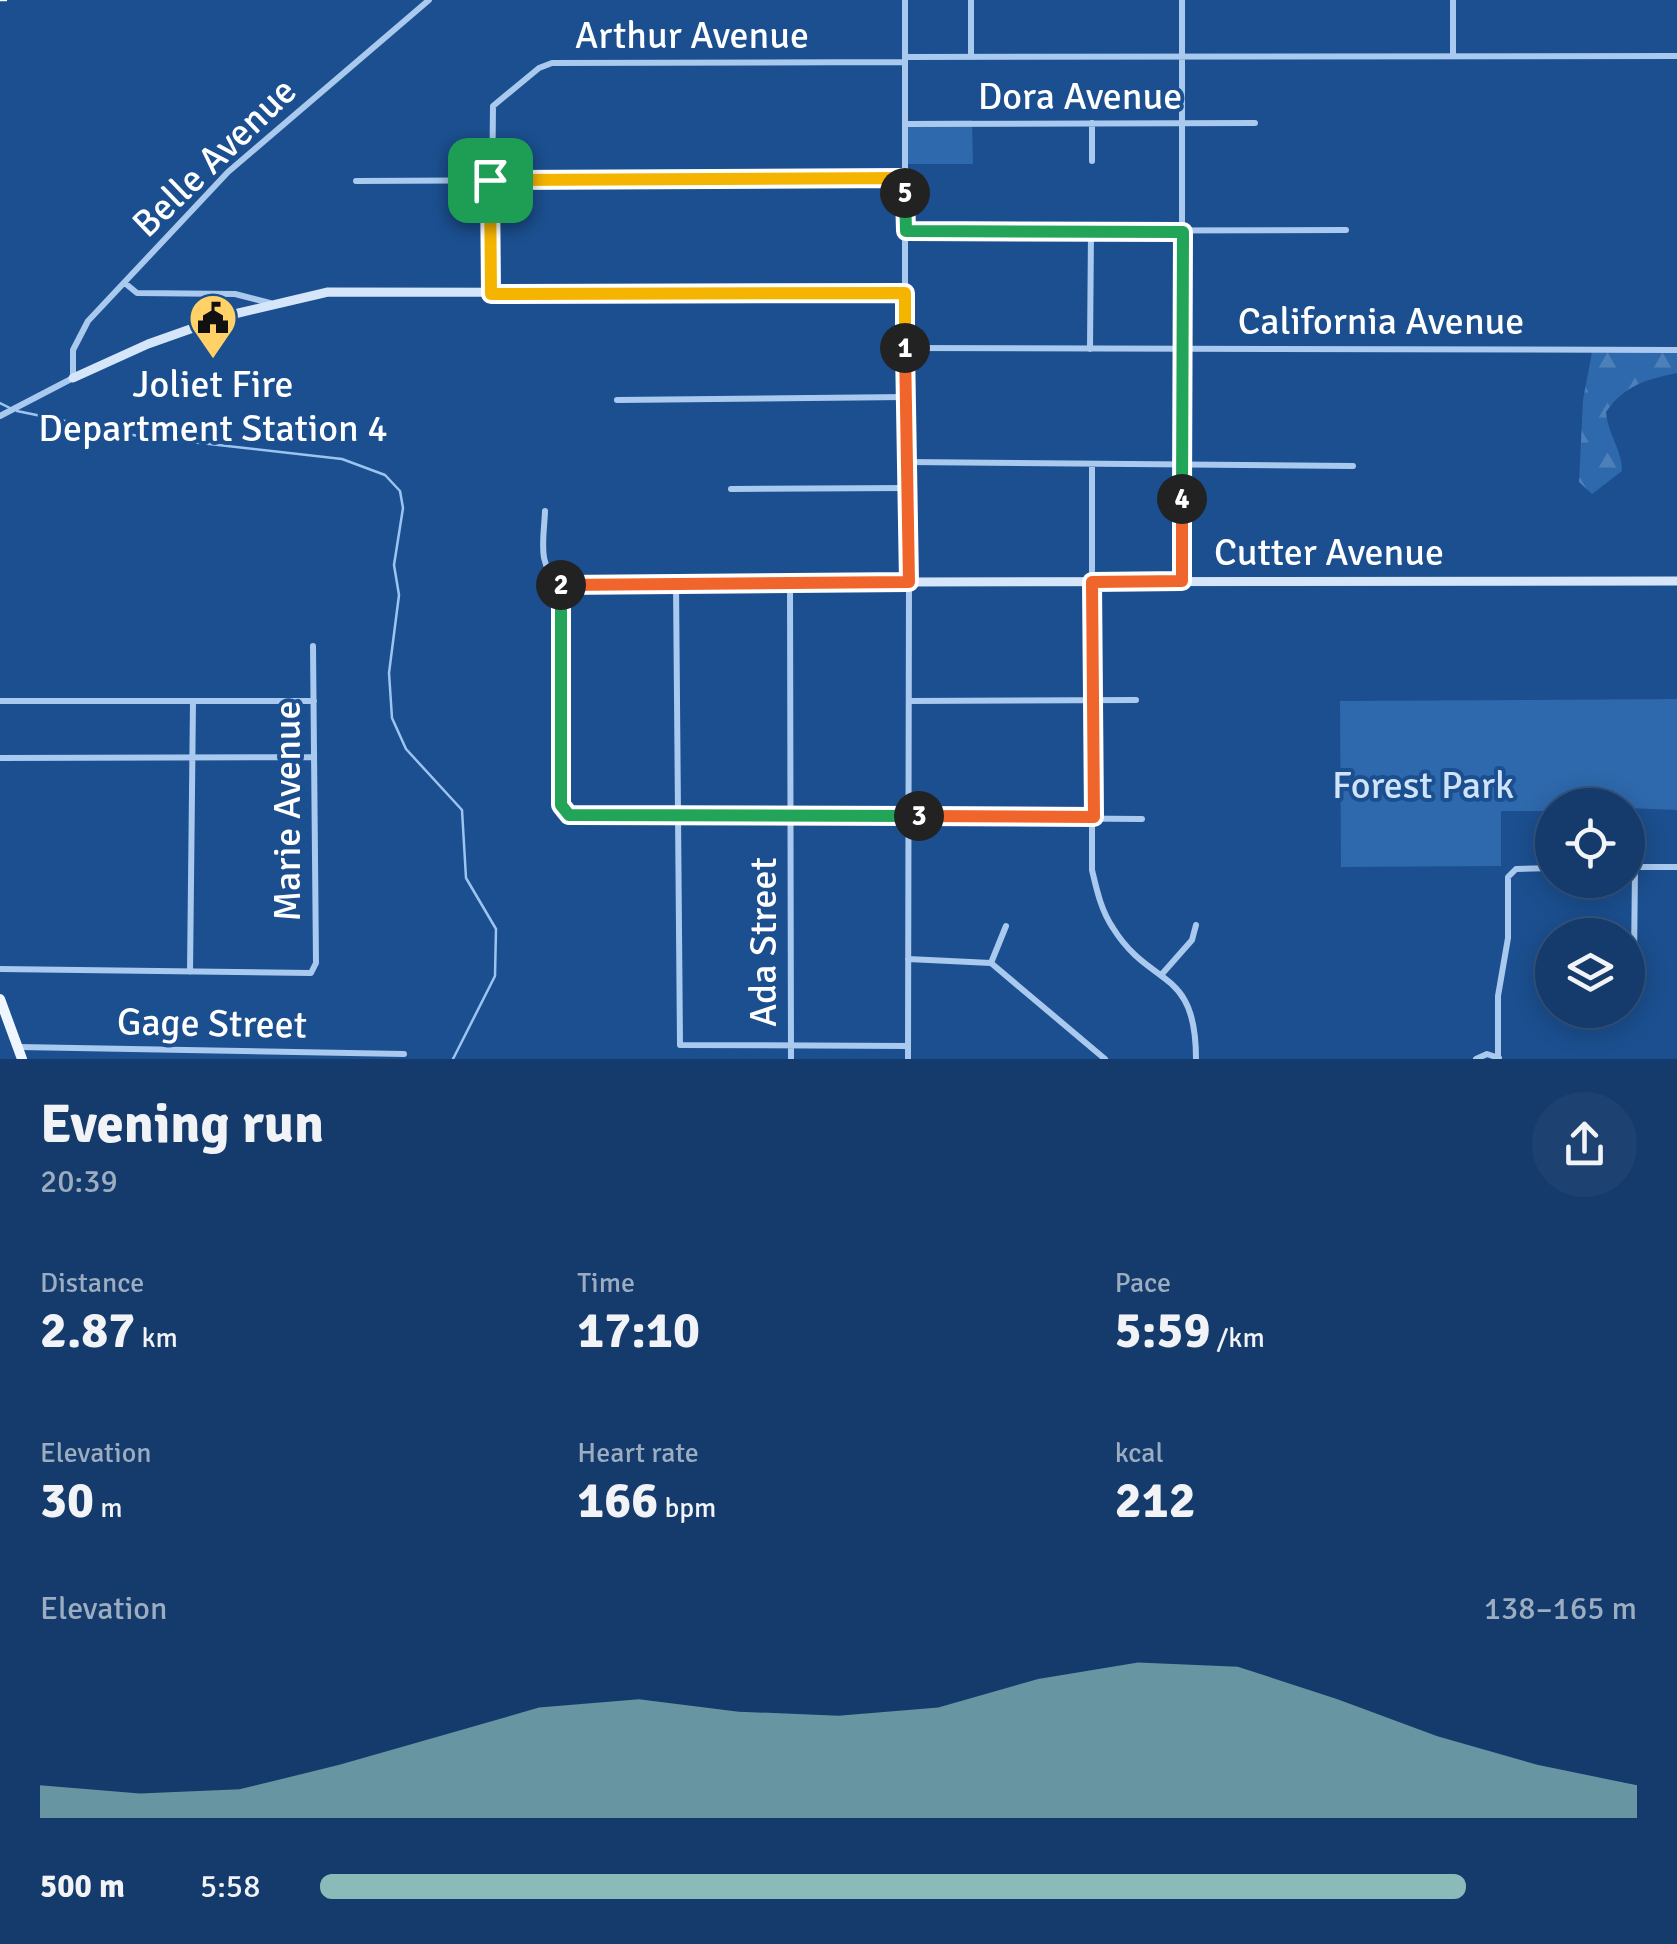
<!DOCTYPE html>
<meta charset="utf-8">
<style>
:root{--surface:#143b6b;--page:#1d4271;--text:#f1f3f6;--muted:#9dadc1;--line:#33557e;--accent:#8bbbb9}
body{margin:0;font-family:Signika,sans-serif;background:var(--page);color:var(--text);height:100vh;display:flex;flex-direction:column;font-size:38px;white-space:nowrap}
*{box-sizing:border-box;margin:0}
p{font-size:32px;color:var(--muted)}
.icon{flex:none;width:55px;height:55px;fill:none;stroke:currentColor;stroke-width:2;stroke-linecap:round;stroke-linejoin:round}
.map{position:relative;height:1059px;overflow:hidden}
.panel{display:flex;flex-direction:column;background:var(--surface);flex:1}
.panel>*{flex:none}
.buttons{position:absolute;left:1535px;top:788px;display:grid;gap:20px}
.buttons a{display:grid;place-items:center;width:110px;height:110px;border-radius:50%;background:var(--surface);box-shadow:0 5px 25px #0003,0 0 0 2px var(--line);font-size:50px}
.pin{position:absolute;display:grid;place-items:center;width:85px;height:85px;color:#fff;margin:-42px;border-radius:20px;box-shadow:0 5px 15px #0006}
.km{position:absolute;width:50px;height:50px;margin:-25px;border-radius:50%;background:#222;color:#fff;font-size:28px;line-height:50px;text-align:center}
.round{display:grid;place-items:center;flex:none;width:105px;height:105px;border-radius:52px;background:var(--page)}
.summary{display:flex;align-items:center;justify-content:space-between;height:170px;padding:0 40px}
h1{font-size:55px;font-weight:700;line-height:75px}
.figures{display:grid;grid-template-columns:repeat(3,1fr);gap:15px;height:170px;padding:10px 40px}
.figures div{display:grid;align-content:center}
.figures b{font-size:50px;font-weight:700}
.figures small{font-size:28px;font-weight:400}
.figures p{font-size:28px}
.chart{height:280px;padding:20px 40px}
.chart p{display:flex;justify-content:space-between}
.chart svg{width:100%;height:180px;margin-top:10px;fill:var(--accent);opacity:.7}
ul{padding:0 40px;list-style:none;font-size:32px}
li{display:grid;grid-template-columns:160px 120px 1fr;align-items:center;height:75px}
li i{height:25px;border-radius:12px;background:var(--accent)}
.map>svg:first-child{display:block}
</style>
<div class="map">
<svg width="1677" height="1059" viewBox="0 0 1677 1059">
<defs>
<pattern id="forest-firs" width="22" height="20" patternUnits="userSpaceOnUse" patternTransform="scale(2.5)"><rect width="22" height="20" fill="#2e69ad"/><path d="M5 1l3.5 6h-7zM16 11l3.5 6h-7z" fill="#4d80b9"/></pattern>
</defs>
<rect width="100%" height="100%" fill="#1b4f8f"/>
<path fill="url(#forest-firs)" d="M1592,352H1677V373C1645,380 1625,385 1606,412C1608,435 1622,449 1622,471L1592,494L1579,482L1583,400Z"/>
<path fill="#2e69ad" d="M972,120L973,164H908V121Z
M1677,699V810L1552,805V811H1501V866L1341,867L1340,701Z"/>
<g fill="none" stroke-linecap="round" stroke-linejoin="round">
<path stroke="#9cc4f0" stroke-width="2.5" d="M0,403L10,408
M17,411L138,436L342,459L385,475L400,491L403,508L394,565L399,595L389,673L392,718L406,749L462,810L466,878L496,929L495,976L453,1059"/>
<path stroke="#a9c9ee" stroke-width="6" d="M905,0V293
M1453,0V56
M905,57L1677,56
M971,57V0
M905,124L1255,123
M1092,161V123
M356,181L905,178
M906,231L1346,230
M126,284L137,293L235,294L270,303
M491,292L493,106L539,68L552,63L905,62
M905,348L1677,350
M1090,349L1091,231
M617,400L906,397
M0,416L73,378V350L88,321L228,172L429,0
M908,462L1353,466
M1092,464V870C1097,891 1101,910 1113,928C1151,989 1196,966 1196,1059
M731,489L907,488
M545,511C544,539 536,567 561,584V805L569,815L1142,819
M1182,581V0
M676,583L680,1045L908,1046
M561,584L909,582L908,1059
M790,584L791,1059
M0,701H314
M909,701L1136,700
M0,758L313,757
M1628,867H1677
M908,959L991,963L1105,1059
M1634,961L1635,867
M991,963L1006,926
M0,969L311,973L316,963L313,646
M190,972L193,701
M1162,974L1192,940L1196,925
M19,1047L404,1054
M1498,1057V996L1508,938V877L1516,869L1552,868
M1476,1059L1487,1054L1499,1058"/>
<path stroke="#d6e6fa" stroke-width="9" d="M73,378L148,344L230,315L328,292L905,293L909,582L1677,581"/>
<path stroke="#f0f6ff" stroke-width="10" d="M0,999L22,1059"/>
<path stroke="#fff" stroke-width="2.5" stroke-dasharray="18 8" stroke-linecap="butt" d="M0,0H7"/>
</g>
<g fill="none" stroke-linecap="round" stroke-linejoin="round">
<g stroke="#fff" stroke-width="20">
<path id="split-1" d="M490,180L491,294L905,293V348"/>
</g>
<g stroke="#fff" stroke-width="20">
<path id="split-2" d="M561,585L909,582L905,348"/>
</g>
<g stroke="#fff" stroke-width="20">
<path id="split-3" d="M561,585V805L569,815L919,816"/>
</g>
<g stroke="#fff" stroke-width="20">
<path id="split-4" d="M919,816L1094,817L1092,582L1182,581V499"/>
</g>
<g stroke="#fff" stroke-width="20">
<path id="split-5" d="M905,193L906,231L1183,232L1182,499"/>
</g>
<g stroke="#fff" stroke-width="20">
<path id="split-6" d="M490,180L905,178V193"/>
</g>
<use href="#split-1" stroke="#f5b400" stroke-width="12"/>
<use href="#split-2" stroke="#f0652b" stroke-width="12"/>
<use href="#split-3" stroke="#22a559" stroke-width="12"/>
<use href="#split-4" stroke="#f0652b" stroke-width="12"/>
<use href="#split-5" stroke="#22a559" stroke-width="12"/>
<use href="#split-6" stroke="#f5b400" stroke-width="12"/>
</g>
<defs>
<g id="civic-pin" transform="scale(2.5)"><path d="M0 17L-7.5 6A9.5 9.5 0 1 1 7.5 6Z" fill="#ffd166" stroke="#1b4f8f"/><path d="M-.6-6.5H3V-4.5H.6V-3L4-1V1h2V6H-6V1h2V-1L-.6-3ZM-1.2 2.5V6h2.4V2.5Z" fill="#111"/></g>
</defs>
<g fill-rule="evenodd">
<use href="#civic-pin" x="213" y="318"/>
</g>
<g text-anchor="middle" stroke-width="8" stroke-linejoin="round" paint-order="stroke">
<g font-size="38" fill="#fff" stroke="#1b4f8f">
<text x="692" y="48">Arthur Avenue</text>
<text x="1080" y="109">Dora Avenue</text>
<text transform="translate(214 157) rotate(-44)" y="13">Belle Avenue</text>
<text x="1381" y="334">California Avenue</text>
<text x="1329" y="565">Cutter Avenue</text>
<text transform="translate(287 811) rotate(-90)" y="13">Marie Avenue</text>
<text transform="translate(763 942) rotate(-90)" y="13">Ada Street</text>
<text transform="translate(212 1023) rotate(1)" y="13">Gage Street</text>
</g>
<g font-size="38" fill="#fff" stroke="#1b4f8f">
<text x="213" y="397">Joliet Fire<tspan x="213" dy="44">Department Station 4</tspan></text>
</g>
<g font-size="38" fill="#cfe3fa" stroke="#1b4f8f">
<text x="1423" y="798">Forest Park</text>
</g>
</g>
</svg>
<div class="buttons">
<a><svg class="icon" aria-label="locate" viewBox="0 0 24 24"><circle cx="12" cy="12" r="6"/><path d="M12 2v4M12 18v4M2 12h4M18 12h4"/></svg></a>
<a><svg class="icon" aria-label="layers" viewBox="0 0 24 24"><path d="M12 4l9 5-9 5-9-5zM3 14l9 5 9-5"/></svg></a>
</div>
<div class="pin" style="left:490px;top:180px;background:#1e9e55"><svg class="icon" aria-label="arrive" viewBox="0 0 24 24"><path d="M6 21V4h12l-3 4 3 4H6"/></svg></div>
<b class="km" style="left:905px;top:348px">1</b>
<b class="km" style="left:561px;top:585px">2</b>
<b class="km" style="left:919px;top:816px">3</b>
<b class="km" style="left:1182px;top:499px">4</b>
<b class="km" style="left:905px;top:193px">5</b>
</div>
<section class="panel">
<div class="summary"><div><h1>Evening run</h1><p>20:39</p></div><a class="round"><svg class="icon" aria-label="share" viewBox="0 0 24 24"><path d="M12 15V3M7 8l5-5 5 5M5 13v7h14v-7"/></svg></a></div>
<div class="figures">
<div><p>Distance</p><b>2.87<small> km</small></b></div>
<div><p>Time</p><b>17:10</b></div>
<div><p>Pace</p><b>5:59<small> /km</small></b></div>
</div>
<div class="figures">
<div><p>Elevation</p><b>30<small> m</small></b></div>
<div><p>Heart rate</p><b>166<small> bpm</small></b></div>
<div><p>kcal</p><b>212</b></div>
</div>
<div class="chart"><p><span>Elevation</span>138–165 m</p>
<svg viewBox="0 0 160 44" preserveAspectRatio="none"><path d="M0 44V36L10 38L20 37L30 31L40 24L50 17L60 15L70 18L80 19L90 17L100 10L110 6L120 7L130 15L140 24L150 31L160 36V44z"/></svg>
</div>
<ul>
<li><b>500 m</b>5:58<i style="width:87%"></i></li>
</ul>
</section>
